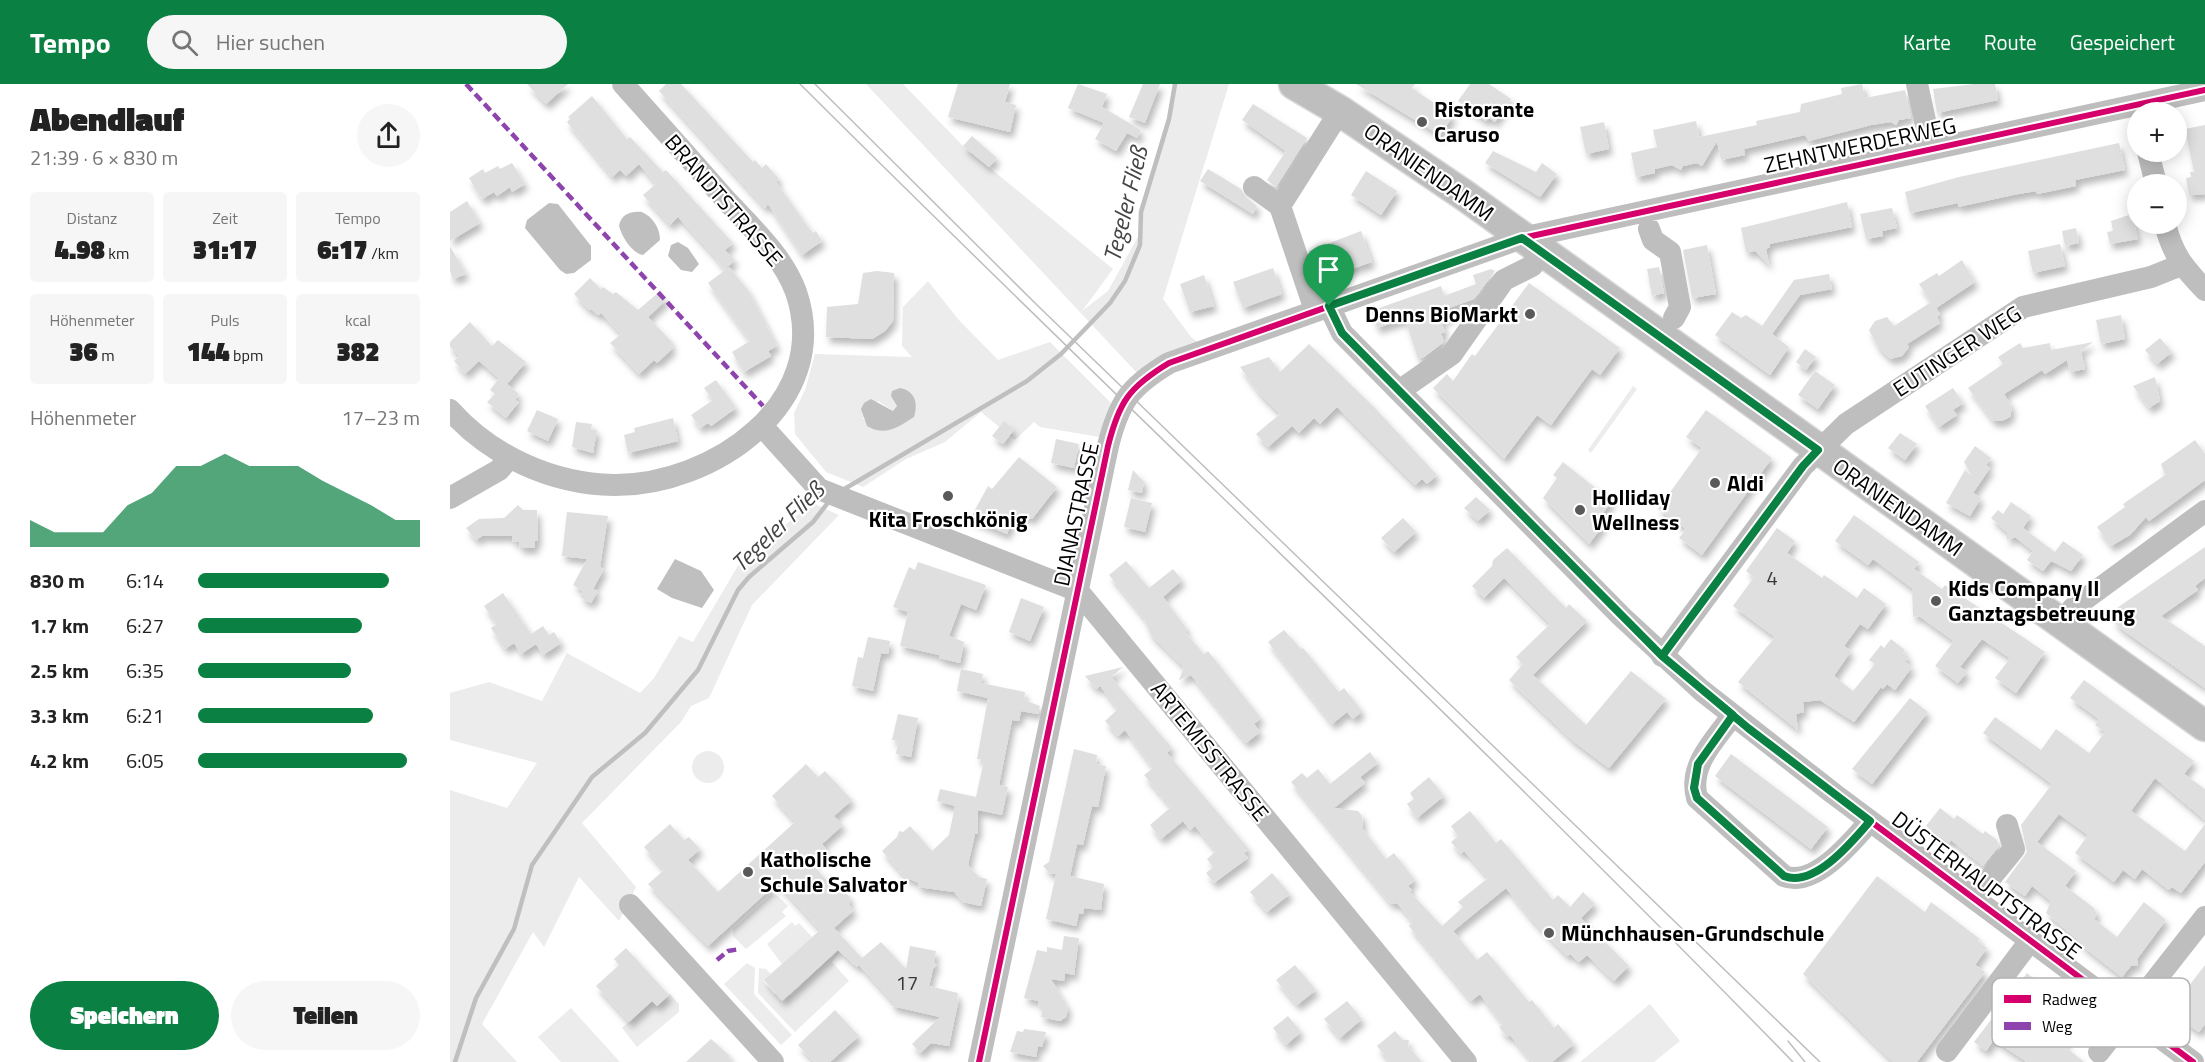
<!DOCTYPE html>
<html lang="de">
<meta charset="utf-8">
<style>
:root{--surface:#fff;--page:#f6f6f6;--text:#222;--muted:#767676;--accent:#0b8043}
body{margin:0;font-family:"Titillium Web",sans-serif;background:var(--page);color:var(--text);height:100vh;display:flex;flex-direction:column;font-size:22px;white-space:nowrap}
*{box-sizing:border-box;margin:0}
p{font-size:20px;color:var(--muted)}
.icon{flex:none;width:33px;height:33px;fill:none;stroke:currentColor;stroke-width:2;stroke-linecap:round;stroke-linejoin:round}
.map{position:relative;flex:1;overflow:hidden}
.drawer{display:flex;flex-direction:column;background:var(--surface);width:450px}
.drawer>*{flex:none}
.buttons{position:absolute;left:1677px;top:18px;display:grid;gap:12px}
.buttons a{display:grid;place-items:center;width:60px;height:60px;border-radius:50%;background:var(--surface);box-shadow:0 3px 15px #0003;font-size:30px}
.pin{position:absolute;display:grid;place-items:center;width:51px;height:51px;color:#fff;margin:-62px -26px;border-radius:50% 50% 50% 0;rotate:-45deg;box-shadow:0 0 6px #0007}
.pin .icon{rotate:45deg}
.round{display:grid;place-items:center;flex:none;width:63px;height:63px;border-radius:32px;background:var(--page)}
.head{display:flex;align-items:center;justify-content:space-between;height:102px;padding:0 30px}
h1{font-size:33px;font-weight:800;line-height:45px}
.metrics{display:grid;grid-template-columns:repeat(3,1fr);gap:9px;height:102px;padding:6px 30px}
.metrics div{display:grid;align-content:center;border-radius:6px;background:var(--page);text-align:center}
.metrics b{font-size:26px;font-weight:800}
.metrics small{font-size:16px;font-weight:400}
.metrics p{font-size:16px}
.chart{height:168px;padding:12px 30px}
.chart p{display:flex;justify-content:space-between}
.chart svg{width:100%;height:108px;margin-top:6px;fill:var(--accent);opacity:.7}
.cta{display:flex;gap:12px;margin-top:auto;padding:12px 30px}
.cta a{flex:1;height:69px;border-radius:36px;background:var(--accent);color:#fff;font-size:24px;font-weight:800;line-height:69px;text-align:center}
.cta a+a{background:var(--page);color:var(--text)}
ul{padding:0 30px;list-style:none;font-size:20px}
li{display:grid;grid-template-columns:96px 72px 1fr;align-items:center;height:45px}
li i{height:15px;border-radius:8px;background:var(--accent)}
header{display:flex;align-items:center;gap:36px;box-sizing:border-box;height:84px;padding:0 30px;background:var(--accent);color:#fff}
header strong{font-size:28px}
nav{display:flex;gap:33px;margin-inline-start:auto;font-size:21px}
.search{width:420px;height:54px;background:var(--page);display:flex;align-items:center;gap:15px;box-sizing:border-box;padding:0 21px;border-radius:33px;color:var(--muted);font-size:22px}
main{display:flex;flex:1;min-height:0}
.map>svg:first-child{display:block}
</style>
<header>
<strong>Tempo</strong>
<div class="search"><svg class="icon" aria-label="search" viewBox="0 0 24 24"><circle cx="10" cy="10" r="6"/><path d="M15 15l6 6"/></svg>Hier suchen</div>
<nav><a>Karte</a><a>Route</a><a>Gespeichert</a></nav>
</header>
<main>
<section class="drawer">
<div class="head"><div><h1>Abendlauf</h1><p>21:39 · 6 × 830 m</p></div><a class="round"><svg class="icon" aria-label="share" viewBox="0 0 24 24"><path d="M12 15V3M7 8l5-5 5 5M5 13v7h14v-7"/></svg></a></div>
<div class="metrics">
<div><p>Distanz</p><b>4.98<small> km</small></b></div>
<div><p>Zeit</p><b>31:17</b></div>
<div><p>Tempo</p><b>6:17<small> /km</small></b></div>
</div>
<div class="metrics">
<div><p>Höhenmeter</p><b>36<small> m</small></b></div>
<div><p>Puls</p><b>144<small> bpm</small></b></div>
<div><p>kcal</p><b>382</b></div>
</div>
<div class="chart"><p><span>Höhenmeter</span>17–23 m</p>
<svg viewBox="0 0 160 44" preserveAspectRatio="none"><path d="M0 44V33L10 38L20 38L30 38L40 27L50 22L60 11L70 11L80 6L90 11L100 11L110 11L120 17L130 22L140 27L150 33L160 33V44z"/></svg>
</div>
<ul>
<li><b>830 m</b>6:14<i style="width:86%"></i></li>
<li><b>1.7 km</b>6:27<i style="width:74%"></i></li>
<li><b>2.5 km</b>6:35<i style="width:69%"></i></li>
<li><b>3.3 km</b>6:21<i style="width:79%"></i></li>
<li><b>4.2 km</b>6:05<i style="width:94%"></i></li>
</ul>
<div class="cta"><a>Speichern</a><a>Teilen</a></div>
</section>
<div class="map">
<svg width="1755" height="978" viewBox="0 0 1755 978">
<defs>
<filter id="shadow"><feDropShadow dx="3.5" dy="6" stdDeviation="3" flood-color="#0004"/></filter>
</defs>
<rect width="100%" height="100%" fill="#fff"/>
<path fill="#ececec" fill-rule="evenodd" d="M416,0H453L512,61L663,185L632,227L658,207L690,149L691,128L719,35L725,0H779L713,215L741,253L749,259L688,290Z
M478,197L508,235L548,276L600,258L665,323L650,353L590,343L584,338L565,356L531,328L495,358L456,375L413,403L376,388L345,350L344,329L355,306L365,270L462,273L452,262L453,223ZM444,315L464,333L423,345L413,334L428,317L443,327L447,323Z
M1183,302L1187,305L1141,369L1138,366Z
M363,419L389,431L302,521L259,614L241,622L231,638L132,739L186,803L169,837L129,793L94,863L83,848L32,940L67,978H0V706L57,724L87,679L0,656V609L39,598L92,617L117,569L190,609L204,594L229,552L243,558L292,475Z
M242 683a16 16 0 1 1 32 0a16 16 0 1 1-32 0Z
M321,811L328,812L338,822L332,828L336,832L296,865L283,852V845Z
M342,838L345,842L349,839L362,853L332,880L317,860Z
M388,865L389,869L382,878L399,897L345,948L308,909L309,884L316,885L321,890L314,897L324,910L341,911Z
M297,879L305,884L304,910L342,951L331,961L274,900Z
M220,910L229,920V928L187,963L172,944L202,917L207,922Z
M1200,920L1230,957L1204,978H1130Z
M121,924L170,978H111L88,953Z"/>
<path fill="#bfbfbf" d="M99,119L108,120L141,162V176L124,189L116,190L110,186L75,144L77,136Z
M192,128C203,133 210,144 210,156L193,171C182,169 172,153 169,142C171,130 181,127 192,128Z
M228,158L238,164L249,180L242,188L231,186L218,172L221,161Z
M450,304C466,307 468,320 464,333C448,343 436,353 417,342L411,325L414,319L421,315L443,327L447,322L441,312L442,307Z
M225,475L251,487L264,506L252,524L222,514L207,505Z"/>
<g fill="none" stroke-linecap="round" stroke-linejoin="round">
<path stroke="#bfbfbf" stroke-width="4.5" d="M391,407L577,297L611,270L660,219L675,197L690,161L691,128L719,35L725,0
M5,978L26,914L64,845L82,781L142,693L195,649L248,586L288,506L299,493L363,438L380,416"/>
</g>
<path fill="#dfdfdf" filter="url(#shadow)" d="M77,0H118L96,20Z
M216,0H231L303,78L305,76L312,84L316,80L329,95L326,98L358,143L363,149L366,147L372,157L352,171L318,120L315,124L209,7Z
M508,0H560L555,18L566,21L560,48L498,33Z
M628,0L657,10L652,23L691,46L687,54L677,49L666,67L645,55L654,39L618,24Z
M693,0H710L695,39L679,33Z
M906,0H965L962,4L1003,32L990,51Z
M1020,0H1039L1061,15L1045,38L1038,33L1036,37L1008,17Z
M1412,0L1415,14L1455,6L1461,34L1449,36L1446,41L1441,38L1421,41L1359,57L1355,51L1294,65L1295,71L1271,76L1267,57L1252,82L1247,79L1233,82L1231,86L1222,81L1205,85V89L1186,93L1181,69L1207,63L1203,46L1246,37L1249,53L1307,41L1306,37L1350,28L1351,20L1392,10L1391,4Z
M1524,0H1545L1548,16L1487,29L1483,5Z
M142,12L177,55L180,53L213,88L216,86L283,159L275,166L285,176L274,186L266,174L228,133L220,141L193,111L206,100L189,80L176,92L170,86L162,93L117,38L120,35L118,33Z
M803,20L857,54L826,103L817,96L836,67L792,36Z
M1154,38L1159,65L1136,70L1130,43Z
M1755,41V110L1739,111L1736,94L1741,93L1740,88H1744L1735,45Z
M522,52L547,74L539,83L513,62Z
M1669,59L1675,86L1625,96L1626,102L1587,110L1586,107L1563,111L1508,123V119L1460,129L1455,108L1509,93Z
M1043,67L1086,88L1092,79L1107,90L1090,113L1035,79Z
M62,79L75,100L62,108L60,103L47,112L44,108L32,115L19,94L33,85L35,89L48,82L50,85Z
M758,85L791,105L796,113L807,122L803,130L750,97Z
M916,87L947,107L931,131L901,111Z
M17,117L30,139L0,157V128Z
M1397,118L1402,143L1319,160L1320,163L1316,165L1319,181L1305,167L1296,168L1291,144Z
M1442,124L1447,144L1432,147L1433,152L1416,155L1410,130Z
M1679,131L1680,136L1683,135L1688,155L1660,160L1657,148L1663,147L1661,137Z
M1626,144L1629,159L1615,162L1612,147Z
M911,147L922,178L869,196L859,167Z
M1610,160L1615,182L1583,189L1578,167Z
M1257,161L1266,210L1242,214L1233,166Z
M0,162L16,190L3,195L0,187Z
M1512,176L1525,198L1486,224L1490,230L1487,233L1490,239L1457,260L1459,263L1452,272L1440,275L1428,263L1419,246L1425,237L1437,233L1444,242L1481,218L1469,200L1487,189L1489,192Z
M279,183L298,206L327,262L318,267L321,272L294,288L282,268L300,257L258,199Z
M1209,183L1214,209L1202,212L1197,185Z
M823,184L832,210L793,224L783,198Z
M1041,185L1045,187L1024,215L999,224L1002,232L991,236L995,248L991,249L994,258L974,273L968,275L955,235L927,244L921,227L991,202L994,212L1026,200L1023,191Z
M427,187L444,189L443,237L435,247L422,255L376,253L377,223L408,220L413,189Z
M1379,190L1382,205L1350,211L1322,250L1339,263L1320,291L1265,251L1282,228L1291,234L1296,231L1312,242L1344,196Z
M754,191L764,222L740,228L730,200Z
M140,194L151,205L153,203L163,210L166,208L188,226L209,208L216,216L198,233L222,258L220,260L223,264L207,279L204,276L189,290L160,259L171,250L151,229L148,231L141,225L139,226L124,210Z
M1079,199L1170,264L1150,291L1142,285L1101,341L1087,331L1054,375L983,304L997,290L1003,297L1022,270L1025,272Z
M1671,231L1675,255L1651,260L1646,236Z
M20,238L42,262L48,256L76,278L57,300L69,310L65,316L69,318L56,334L37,318L45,310L40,306L49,294L29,277L15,290L4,277L9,272L0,263V258Z
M1710,254L1722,268L1707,280L1695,266Z
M1643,258L1631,267L1635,285L1620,288L1617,276L1595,290L1592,286L1554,310L1562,323L1560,333L1552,337H1543L1518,304L1553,280L1548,273L1570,259L1573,264L1600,259L1601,266Z
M859,260L924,323L987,391L977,400L972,395L965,401L887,323L870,340L864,334L849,349L842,342L818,363L806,350L830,330L809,309L790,283L819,273L830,288Z
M1355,265L1366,273L1356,286L1346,278Z
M1365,287L1385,301L1368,325L1348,311Z
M1705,293L1710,317L1699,324L1683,302Z
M266,296L286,324L261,342L258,339L250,344L241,331L263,316L254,304Z
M1503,304L1513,319L1503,326L1507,331L1489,343L1475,322Z
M87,326L108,335L98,357L77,347Z
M1256,326L1322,374L1252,471L1229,454L1236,445L1208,425L1252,364L1236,353Z
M223,334L228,357L178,369L174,351L185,348L184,344Z
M554,337L564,346L553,360L542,352Z
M126,338L142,340L141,345L147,346L143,369L122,363Z
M1450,349L1467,360L1455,376L1438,364Z
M606,355L629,360L624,384L601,379Z
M1745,356L1755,370V396L1699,437L1696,433L1680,451L1661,462L1647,443L1675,423L1673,420L1715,391L1711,380Z
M1525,362L1541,374L1536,381L1540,384L1523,409L1531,414L1520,432L1496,419L1515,386L1522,392L1514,378Z
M569,373L607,403L582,435L565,429L557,450L520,435L538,402L542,405Z
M1113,378L1162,417L1148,436L1154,440L1139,460L1093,414L1107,394L1103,391Z
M683,386L694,398L692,409L678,406Z
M1026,413L1040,426L1028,437L1014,424Z
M681,414L702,419L695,448L674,443Z
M1561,418L1581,432L1573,444L1605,468L1613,457L1633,471L1621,487L1601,477L1593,487L1577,476L1583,467L1565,453L1557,456V448L1541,434L1548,426L1553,430Z
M68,421L73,426H87L88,457H85V464H70L69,458L62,457V452H32L26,456L16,444L29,435L54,434Z
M117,428L158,432L150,483L154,485L143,505L148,507L141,519L130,513L133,507L123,501L137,475L112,472Z
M1404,431L1469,478L1464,485L1492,505L1495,501L1595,568L1566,609L1545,594L1560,574L1532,555L1510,583L1517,588L1508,599L1485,582L1504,557L1469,532L1463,533L1462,504L1423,475L1418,481L1385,457Z
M953,434L966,448L944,468L931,454Z
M1327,444L1345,457L1337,469L1372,494L1374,491L1407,514L1414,504L1436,520L1418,545L1410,540L1394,562L1401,567L1384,592L1403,607L1425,580L1419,576L1431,561L1434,564L1441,555L1455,566L1453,569L1459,573L1455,578L1462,583L1445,606L1437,600L1433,605L1431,603L1404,638L1370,616L1353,618L1354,628L1346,630L1348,646L1288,598L1325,553L1283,522L1304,493L1296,487Z
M1755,463V494L1745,502L1748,506L1711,532L1755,562V604L1673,546L1665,539L1664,526Z
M1057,464L1116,524L1119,520L1137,537L1083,591L1136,641L1181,587L1216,615L1159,684L1123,657L1059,596L1073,580L1066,573L1100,540L1054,494L1034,514L1022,502L1042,482L1043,476Z
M676,477L699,504L723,485L732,496L713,513L737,545L735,548L754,570L758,567L811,634L804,640L810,648L796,659L741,591L729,596L734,583L701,551L694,534L659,491Z
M468,478L536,501L526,526L511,520L499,552L514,558L510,579L489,574V571L450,562L458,528L443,523L459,483L465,486Z
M53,509L81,550L93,542L99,551L104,548L111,559L93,571L86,560L71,570L64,559L55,565L41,544L47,540L34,522Z
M571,514L594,523L580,557L559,548Z
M834,546L851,565L853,564L889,608L894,604L912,627L903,635L897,628L882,640L818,558Z
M418,553L440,557L438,570L431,569L423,607L402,602L408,573L413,574Z
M673,583L661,593L722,664L717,669L799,765L794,769L798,774L764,799L756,789L763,783L757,775L766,767L745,742L740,746L733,737L711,755L700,741L721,723L694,691L703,684L675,646L668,652L655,637L668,625L650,602L646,605L635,592Z
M511,585L533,590L531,599L575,608L574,616L590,622L588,630L571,627L569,637L562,636L549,701L558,703L552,731L528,726V750H525L518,781L529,793L537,795L531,822L513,818L504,808L468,803L469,799L455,793L432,767L447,753L449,747L453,748L460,742L482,767L499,751L505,722L487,717L490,705L526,713L534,676L527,675L538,614L507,607Z
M1634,596L1744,677L1734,690L1755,705V736L1705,694L1681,727L1735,767L1755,740V778L1731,809L1722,803L1719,806L1692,785L1685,795L1673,786L1664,798L1625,769L1638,751L1609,730L1587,758L1626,787L1615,802L1644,824L1647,830L1644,835L1667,853L1694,818L1716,836L1687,875L1688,881L1681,882L1672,893L1631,861L1632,859L1596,829L1601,817L1582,802L1575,812L1555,798L1577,768L1571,741L1602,700L1533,649L1545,633L1591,666L1606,645L1639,669L1655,648L1645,641L1649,635L1620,614Z
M1460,614L1478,628L1422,700L1402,685Z
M448,630L468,634L461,673L446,670L448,657L442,656Z
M624,665L647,671L646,680L656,682L648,723L642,722L633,761L627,760L620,792L654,800L651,826L634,824L633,830L629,829L626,842L596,835L606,790L600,789L593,782L599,778Z
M920,668L928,679L910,693L915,699L884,724L908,727L912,732L913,745L936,775L944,769L965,796L958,802L962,806L960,808L992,842L1013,823L1008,818L1038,794L1014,767L1011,770L1001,758L1008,752L1001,742L1020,727L1046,759L1051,755L1103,816L1108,811L1120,823L1133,808L1145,820L1131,834L1179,882L1164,897L1137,871L1129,878L1120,870L1117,872L1082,836L1056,804L1003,847L1027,876L1037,868L1079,918L1082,916L1104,944L1108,940L1124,960L1102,978H1082L1060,951L1057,953L1049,943L1053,940L1030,910L1021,917L959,842L963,838L947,819L941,820L841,698L852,689L857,694L868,685L880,700Z
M1281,670L1378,743L1361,765L1265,692Z
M356,680L368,693L375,687L402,716L384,732L393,741L372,760L376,765L361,779L387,807H394L400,813L399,821L404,826L384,844L412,874L431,858L456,885L460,862L486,867L484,878L487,881L483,885L479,902L508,909L507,917L509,914L499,962L481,959L470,969L462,960L490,933L442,922V917L409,881L407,883L388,866L332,917L314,896L370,846L327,799L258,862L198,800L214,786L194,763L220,740L234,756L239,753L250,765L238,776L268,808L345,738L322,712Z
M979,693L994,712L967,734L957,720L964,715L960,709Z
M1490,724L1504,735L1507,731L1533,750L1535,747L1547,756L1549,762L1533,782L1501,756L1499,759L1476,742Z
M822,789L840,810L817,828L800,808Z
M1427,792L1475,828L1481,818L1530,855L1528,857L1537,864L1525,881L1535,888L1467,978H1443L1353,890Z
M614,852L629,854L624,891L615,889L614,897L601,895L618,924L616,933L610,937L591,933L593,923L588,922L589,917L574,914L587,866L597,868V863L612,866Z
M176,864L219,911L207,922L202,917L179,938L146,902L169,881L164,875Z
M845,881L866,906L847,921L826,896Z
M1755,881V940L1749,948L1719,928Z
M1577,889L1588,898L1575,916L1620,952L1613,961L1634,978H1577L1544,956L1536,967L1524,958Z
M897,917L912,935L890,954L874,935Z
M385,926L409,952L380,978H364L348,961Z
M838,932L851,948L836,961L823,944Z
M574,945L596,948L592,963L588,962L586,973L560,968L567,947L573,948Z
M945,947L953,956H959L958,962L972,978H940L927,962Z
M261,955L280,972L278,974L282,978H236Z"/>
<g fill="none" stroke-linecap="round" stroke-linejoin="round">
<g stroke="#dbdbdb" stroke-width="33">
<path id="major" d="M844,0L890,27L1014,111L1755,642"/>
</g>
<path stroke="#bebebe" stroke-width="22" d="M1467,0L1481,64
M1698,68L1706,100
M804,103L830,122L890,27
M830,122L865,226
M1715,140C1723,171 1733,183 1755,206
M1199,145L1203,156L1220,168L1230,223L1224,234
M879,222L892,249L1171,532L1251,606L1384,710L1743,978
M949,307L1002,270L1054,196L1082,182L1091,167
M0,326C41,372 102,400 164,401C262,402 384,319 346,208C333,172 301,143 275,115C241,76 207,38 173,0
M312,342L369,405L628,507L1016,978
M0,414L49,386L59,374
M1612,540L1623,524L1755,427
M1212,572L1353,382L1396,340L1573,223L1701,193L1731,181
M1283,631C1265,656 1238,681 1247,714L1334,792C1364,804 1402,758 1420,737
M1524,814L1564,765L1557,741
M180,821L323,978
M1497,967L1580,857
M1649,968L1755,833
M529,978L658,362C669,318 679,303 719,279L1072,154L1755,6"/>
<use href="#major" stroke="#bebebe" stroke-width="30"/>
<path stroke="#bebebe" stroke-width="1.5" d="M350,0C679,328 1019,645 1343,978
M365,0L586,220L1370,978
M1338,957L1355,978"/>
<path stroke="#8e44ad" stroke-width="4.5" stroke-dasharray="9 4.5" stroke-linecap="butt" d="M16,0L313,322
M267,876L278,867L290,865"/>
<g stroke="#fff" stroke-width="10">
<path id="cycleway" d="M879,222L892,249L1171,532L1251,606L1384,710L1743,978
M529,978L658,362C669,318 679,303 719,279L1072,154L1755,6"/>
</g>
<use href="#cycleway" stroke="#d6006c" stroke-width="6"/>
</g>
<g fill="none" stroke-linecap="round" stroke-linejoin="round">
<g stroke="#fff" stroke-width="12">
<path id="route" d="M879,222L892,249L1212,572L1298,644L1420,737C1402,758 1364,804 1334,792L1247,714L1244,704L1248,680L1283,631L1212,572L1353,382L1368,366L1072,154L879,222"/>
</g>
<use href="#route" stroke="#0b8043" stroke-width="8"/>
</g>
<g fill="#595959" stroke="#fff" stroke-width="2">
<circle cx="972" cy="38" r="6"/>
<circle cx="1080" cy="230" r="6"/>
<circle cx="1265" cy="399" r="6"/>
<circle cx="498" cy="412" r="6"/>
<circle cx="1130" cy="426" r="6"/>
<circle cx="1486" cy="517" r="6"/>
<circle cx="298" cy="788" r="6"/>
<circle cx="1099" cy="849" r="6"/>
</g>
<g text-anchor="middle" stroke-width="4.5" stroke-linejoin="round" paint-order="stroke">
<g font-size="20" fill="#383838">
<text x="1322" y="501">4</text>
<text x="457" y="906">17</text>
</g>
<g font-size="22" font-weight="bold" fill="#000" stroke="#fff" text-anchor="start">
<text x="984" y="33">Ristorante<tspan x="984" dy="25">Caruso</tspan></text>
<text x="1068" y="238" text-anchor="end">Denns BioMarkt</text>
<text x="1277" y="407">Aldi</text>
<text x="1142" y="421">Holliday<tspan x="1142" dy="25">Wellness</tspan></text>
<text x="498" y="443" text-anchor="middle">Kita Froschkönig</text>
<text x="1498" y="512">Kids Company II<tspan x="1498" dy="25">Ganztagsbetreuung</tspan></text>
<text x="310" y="783">Katholische<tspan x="310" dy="25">Schule Salvator</tspan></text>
<text x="1111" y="857">Münchhausen-Grundschule</text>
</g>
<g font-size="22" fill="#000" stroke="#fff">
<text transform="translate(1410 61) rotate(-12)" y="8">ZEHNTWERDERWEG</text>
<text transform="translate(979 88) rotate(35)" y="8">ORANIENDAMM</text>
<text transform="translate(274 116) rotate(49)" y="8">BRANDTSTRASSE</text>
<text transform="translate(1507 267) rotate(-33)" y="8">EUTINGER WEG</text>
<text transform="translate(1448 423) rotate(35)" y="8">ORANIENDAMM</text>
<text transform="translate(626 430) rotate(-78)" y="8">DIANASTRASSE</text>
<text transform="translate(760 667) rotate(51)" y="8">ARTEMISSTRASSE</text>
<text transform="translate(1537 801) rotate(37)" y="8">DÜSTERHAUPTSTRASSE</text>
</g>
<g font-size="24" font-style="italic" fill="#444" stroke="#fff">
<text transform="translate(676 120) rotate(-76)" y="8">Tegeler Fließ</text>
<text transform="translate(328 443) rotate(-44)" y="8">Tegeler Fließ</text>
</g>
</g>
<rect x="1542" y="894" width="198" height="69" rx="9" fill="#fff" stroke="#b2b2b2" stroke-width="1.5"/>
<rect x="1554" y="911" width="27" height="8" fill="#d6006c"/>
<rect x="1554" y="938" width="27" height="8" fill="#8e44ad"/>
<g font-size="16" fill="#000">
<text x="1592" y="921">Radweg</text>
<text x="1592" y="948">Weg</text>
</g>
</svg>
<div class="buttons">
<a>+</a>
<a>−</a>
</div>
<div class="pin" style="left:879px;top:222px;background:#1e9e55"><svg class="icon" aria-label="arrive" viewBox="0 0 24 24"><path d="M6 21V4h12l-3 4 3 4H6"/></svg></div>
</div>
</main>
